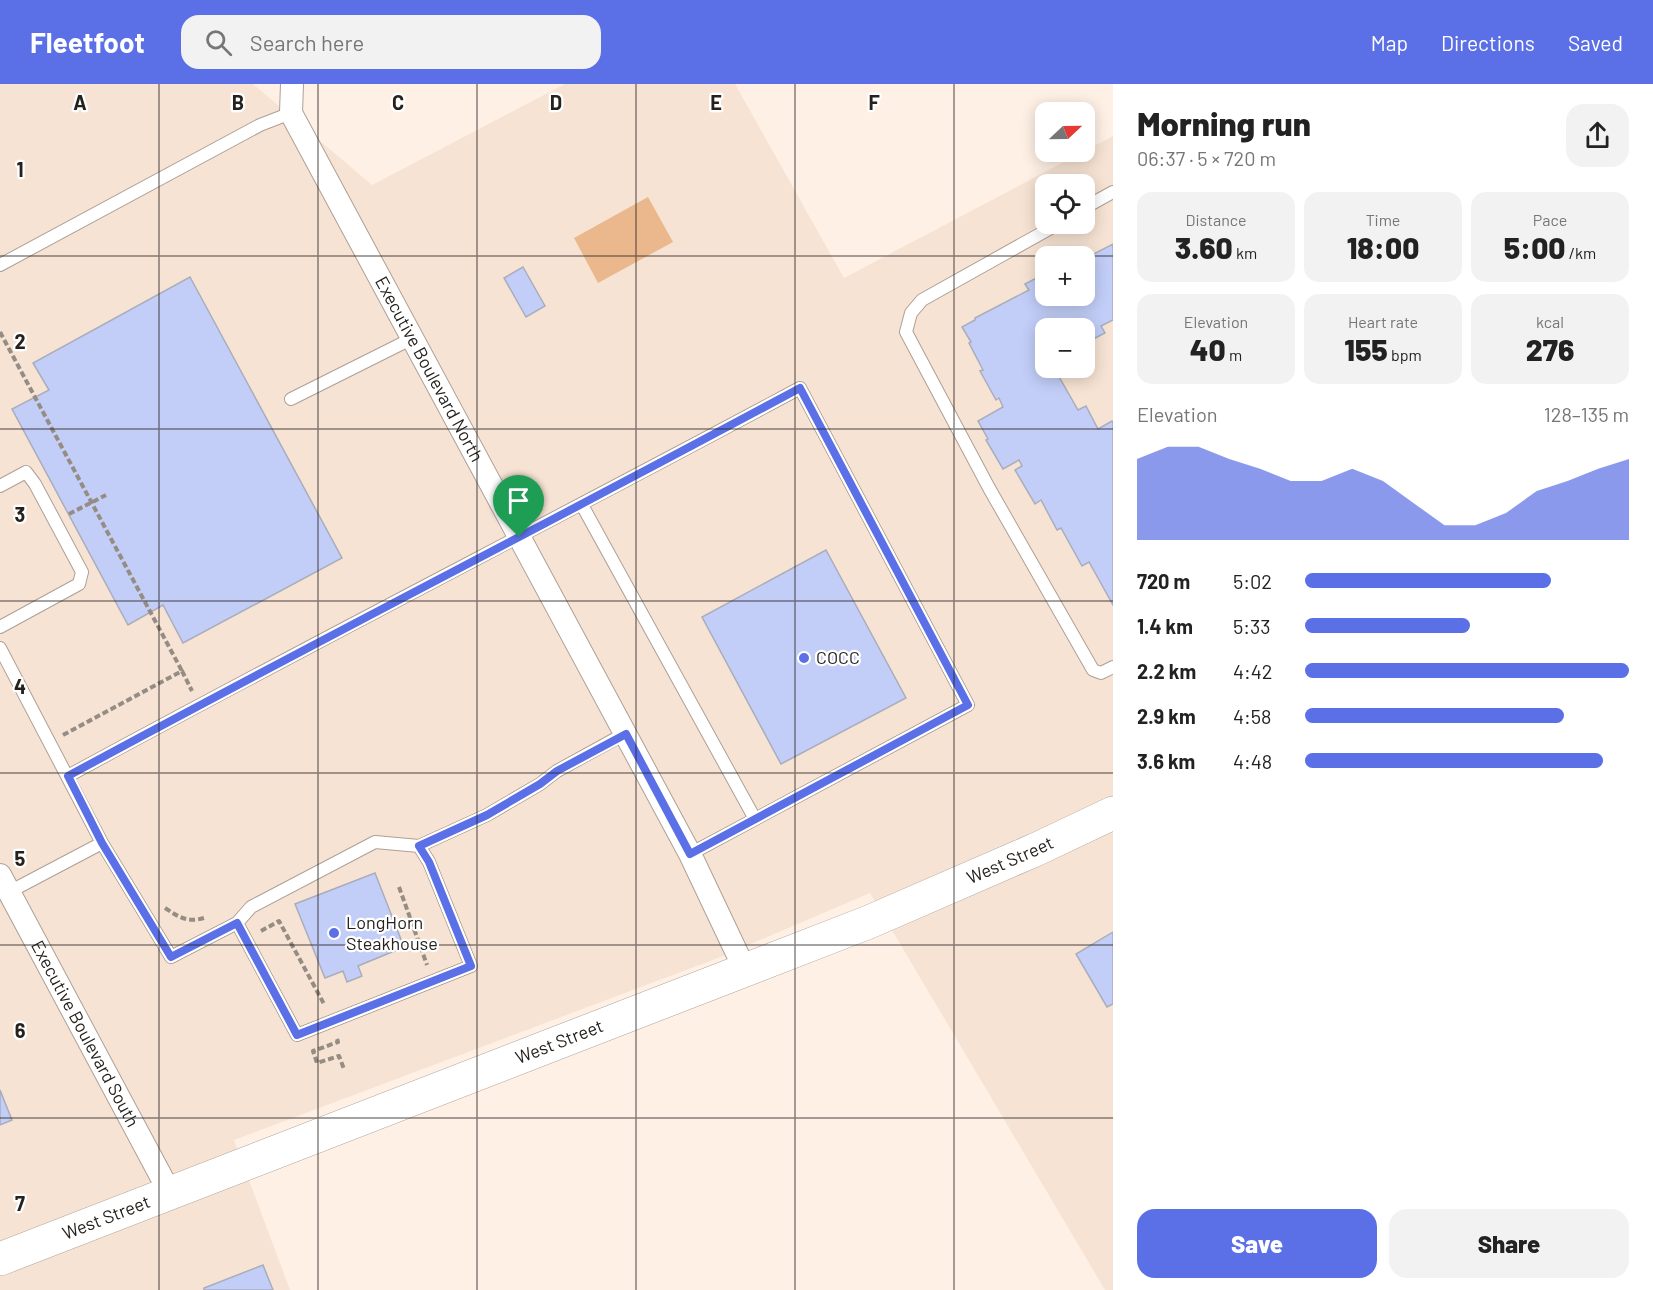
<!DOCTYPE html>
<meta charset="utf-8">
<style>
:root{--surface:#fff;--page:#f2f2f2;--text:#222;--muted:#767676;--accent:#5b6fe6}
body{margin:0;font-family:Barlow,sans-serif;background:var(--page);color:var(--text);height:100vh;display:flex;flex-direction:column;font-size:22px;white-space:nowrap}
*{box-sizing:border-box;margin:0}
p{font-size:20px;color:var(--muted)}
.icon{flex:none;width:33px;height:33px;fill:none;stroke:currentColor;stroke-width:2;stroke-linecap:round;stroke-linejoin:round}
.map{position:relative;flex:1;overflow:hidden}
.details{display:flex;flex-direction:column;background:var(--surface);width:540px}
.details>*{flex:none}
.needle{width:39px;rotate:68deg}
.fabs{position:absolute;left:1035px;top:18px;display:grid;gap:12px}
.fabs a{display:grid;place-items:center;width:60px;height:60px;border-radius:12px;background:var(--surface);box-shadow:0 3px 15px #0003;font-size:30px}
.pin{position:absolute;display:grid;place-items:center;width:51px;height:51px;color:#fff;margin:-62px -26px;border-radius:50% 50% 50% 0;rotate:-45deg;box-shadow:0 0 6px #0007}
.pin .icon{rotate:45deg}
.round{display:grid;place-items:center;flex:none;width:63px;height:63px;border-radius:18px;background:var(--page)}
.headline{display:flex;align-items:center;justify-content:space-between;height:102px;padding:0 24px}
h1{font-size:33px;font-weight:800;line-height:45px}
.figures{display:grid;grid-template-columns:repeat(3,1fr);gap:9px;height:102px;padding:6px 24px}
.figures div{display:grid;align-content:center;border-radius:15px;background:var(--page);text-align:center}
.figures b{font-size:30px;font-weight:800}
.figures small{font-size:16px;font-weight:400}
.figures p{font-size:16px}
.chart{height:168px;padding:12px 24px}
.chart p{display:flex;justify-content:space-between}
.chart svg{width:100%;height:108px;margin-top:6px;fill:var(--accent);opacity:.7}
.action{display:flex;gap:12px;margin-top:auto;padding:12px 24px}
.action a{flex:1;height:69px;border-radius:18px;background:var(--accent);color:#fff;font-size:24px;font-weight:800;line-height:69px;text-align:center}
.action a+a{background:var(--page);color:var(--text)}
ul{padding:0 24px;list-style:none;font-size:20px}
li{display:grid;grid-template-columns:96px 72px 1fr;align-items:center;height:45px}
li i{height:15px;border-radius:8px;background:var(--accent)}
header{display:flex;align-items:center;gap:36px;box-sizing:border-box;height:84px;padding:0 30px;background:var(--accent);color:#fff}
header strong{font-size:28px}
nav{display:flex;gap:33px;margin-inline-start:auto;font-size:21px}
.search{width:420px;height:54px;background:var(--page);display:flex;align-items:center;gap:15px;box-sizing:border-box;padding:0 21px;border-radius:18px;color:var(--muted);font-size:22px}
main{display:flex;flex:1;min-height:0}
.map>svg:first-child{display:block}
</style>
<header>
<strong>Fleetfoot</strong>
<div class="search"><svg class="icon" aria-label="search" viewBox="0 0 24 24"><circle cx="10" cy="10" r="6"/><path d="M15 15l6 6"/></svg>Search here</div>
<nav><a>Map</a><a>Directions</a><a>Saved</a></nav>
</header>
<main>
<div class="map">
<svg width="1113" height="1206" viewBox="0 0 1113 1206">
<rect width="100%" height="100%" fill="#fef0e5"/>
<path fill="#f7e3d3" fill-rule="evenodd" d="M0,0H253L372,101L565,0H735L844,194L1113,52V1206H1105L870,809L718,874L234,1056L290,1206H0ZM1046,100H1084V140H1046ZM1046,172H1084V212H1046ZM1046,244H1084V284H1046Z"/>
<path fill="#ebb88e" d="M648,113L673,158L598,199L574,154Z"/>
<path fill="#c2cef8" stroke="#a9adbb" stroke-width="1.5" d="M1113,160V236L1101,242L1105,249L1084,260V244H1046V284H1054L1078,326L1086,322L1098,345L1112,337L1113,339V521L1089,478L1082,482L1061,444L1057,446L1041,416L1035,420L1015,386L1022,382L1019,376L1003,385L986,356L988,355L978,337L1003,323L999,314L996,316L980,287L983,286L969,259L971,258L962,243L975,236V234L1029,206L1025,200L1046,189V212H1084V175Z
M523,183L545,222L526,233L504,194Z
M190,193L342,474L183,559L163,521L128,541L12,325L49,306L33,279Z
M826,466L906,614L781,680L702,533Z
M375,789L404,863L358,882L362,892L347,898L343,887L325,894L295,820Z
M1113,848V920L1107,923L1076,870Z
M0,1006L12,1036L0,1041Z
M263,1181L273,1206H204V1204Z"/>
<g fill="none" stroke-linecap="round" stroke-linejoin="round">
<g stroke="#ada096" stroke-width="14">
<path id="service" d="M1084,124L1113,108
M1058,140L922,216L911,229L906,248L989,404L1093,586L1101,589L1113,583
M0,181L260,41L291,29
M291,315L411,255
M0,402L26,388L35,400L82,488L79,500L0,543
M582,421L755,735
M0,564L102,759L171,873L237,839L251,823L375,758L419,762L487,731L540,700L557,687L626,649
M68,692C310,560 556,435 800,304L968,621L690,770
M9,808L102,759
M237,839L297,951L471,882L429,778L419,762"/>
</g>
<g stroke="#ada096" stroke-width="24">
<g id="minor">
<path id="s1" d="M292,0L291,29L690,770L745,886"/>
<path id="s2" d="M0,791L170,1109"/>
</g>
</g>
<g stroke="#ada096" stroke-width="34">
<g id="primary">
<path id="s3" d="M0,1175L869,838L1037,765L1113,729"/>
</g>
</g>
<path stroke="#958c84" stroke-width="4" stroke-dasharray="6 3" stroke-linecap="butt" d="M0,248L182,587
M69,430L106,411
M63,651L182,587L192,607
M399,803L427,881
M165,824C179,833 187,839 204,834
M261,847L279,837L324,920
M337,955L338,958L313,967L317,979L339,972L344,985"/>
<use href="#service" stroke="#fff" stroke-width="12"/>
<use href="#minor" stroke="#fff" stroke-width="22"/>
<use href="#primary" stroke="#fff" stroke-width="33"/>
</g>
<g fill="none" stroke-linecap="round" stroke-linejoin="round">
<g stroke="#fff" stroke-width="12">
<path id="route" d="M800,304L968,621L690,770L626,650L557,687L540,700L487,731L419,762L429,778L471,882L297,951L237,839L171,873L102,759L68,692C311,560 557,435 800,304Z"/>
</g>
<use href="#route" stroke="#5b6fe6" stroke-width="8"/>
</g>
<path fill="none" stroke="#25211d" stroke-width="1.5" stroke-opacity="0.55" d="M159,0V1206M318,0V1206M477,0V1206M636,0V1206M795,0V1206M954,0V1206M0,172H1113M0,345H1113M0,517H1113M0,689H1113M0,861H1113M0,1034H1113"/>
<g fill="#5b6fe6" stroke="#fff" stroke-width="2">
<circle cx="804" cy="574" r="6"/>
<circle cx="334" cy="849" r="6"/>
</g>
<g text-anchor="middle" stroke-width="4.5" stroke-linejoin="round" paint-order="stroke">
<g font-size="18" fill="#25211d" stroke="#fff">
<text dy="6" stroke="none"><textPath href="#s1" startOffset="320">Executive Boulevard North</textPath></text>
<text dy="6" stroke="none"><textPath href="#s3" startOffset="1086">West Street</textPath></text>
<text dy="6" stroke="none"><textPath href="#s2" startOffset="180">Executive Boulevard South</textPath></text>
<text dy="6" stroke="none"><textPath href="#s3" startOffset="600">West Street</textPath></text>
<text dy="6" stroke="none"><textPath href="#s3" startOffset="114">West Street</textPath></text>
</g>
<g font-size="18" fill="#25211d" stroke="#fff" text-anchor="start">
<text x="816" y="580">COCC</text>
<text x="346" y="845">LongHorn<tspan x="346" dy="21">Steakhouse</tspan></text>
</g>
</g>
<g font-size="20" text-anchor="middle" font-weight="bold" fill="#25211d" stroke="#fff" stroke-width="4.5" stroke-linejoin="round" paint-order="stroke">
<text x="80" y="26">A</text>
<text x="238" y="26">B</text>
<text x="398" y="26">C</text>
<text x="556" y="26">D</text>
<text x="716" y="26">E</text>
<text x="874" y="26">F</text>
<text x="20" y="93">1</text>
<text x="20" y="265">2</text>
<text x="20" y="438">3</text>
<text x="20" y="610">4</text>
<text x="20" y="782">5</text>
<text x="20" y="954">6</text>
<text x="20" y="1127">7</text>
</g>
</svg>
<div class="fabs">
<a><svg class="needle" viewBox="-14 -14 28 28"><path d="M0-13l5 13h-10z" fill="#e53935"/><path d="M0 13l5-13h-10z" fill="#767676"/></svg></a>
<a><svg class="icon" aria-label="locate" viewBox="0 0 24 24"><circle cx="12" cy="12" r="6"/><path d="M12 2v4M12 18v4M2 12h4M18 12h4"/></svg></a>
<a>+</a>
<a>−</a>
</div>
<div class="pin" style="left:519px;top:453px;background:#1e9e55"><svg class="icon" aria-label="arrive" viewBox="0 0 24 24"><path d="M6 21V4h12l-3 4 3 4H6"/></svg></div>
</div>
<section class="details">
<div class="headline"><div><h1>Morning run</h1><p>06:37 · 5 × 720 m</p></div><a class="round"><svg class="icon" aria-label="share" viewBox="0 0 24 24"><path d="M12 15V3M7 8l5-5 5 5M5 13v7h14v-7"/></svg></a></div>
<div class="figures">
<div><p>Distance</p><b>3.60<small> km</small></b></div>
<div><p>Time</p><b>18:00</b></div>
<div><p>Pace</p><b>5:00<small> /km</small></b></div>
</div>
<div class="figures">
<div><p>Elevation</p><b>40<small> m</small></b></div>
<div><p>Heart rate</p><b>155<small> bpm</small></b></div>
<div><p>kcal</p><b>276</b></div>
</div>
<div class="chart"><p><span>Elevation</span>128–135 m</p>
<svg viewBox="0 0 160 44" preserveAspectRatio="none"><path d="M0 44V11L10 6L20 6L30 11L40 15L50 20L60 20L70 15L80 20L90 29L100 38L110 38L120 33L130 24L140 20L150 15L160 11V44z"/></svg>
</div>
<ul>
<li><b>720 m</b>5:02<i style="width:76%"></i></li>
<li><b>1.4 km</b>5:33<i style="width:51%"></i></li>
<li><b>2.2 km</b>4:42<i style="width:100%"></i></li>
<li><b>2.9 km</b>4:58<i style="width:80%"></i></li>
<li><b>3.6 km</b>4:48<i style="width:92%"></i></li>
</ul>
<div class="action"><a>Save</a><a>Share</a></div>
</section>
</main>
